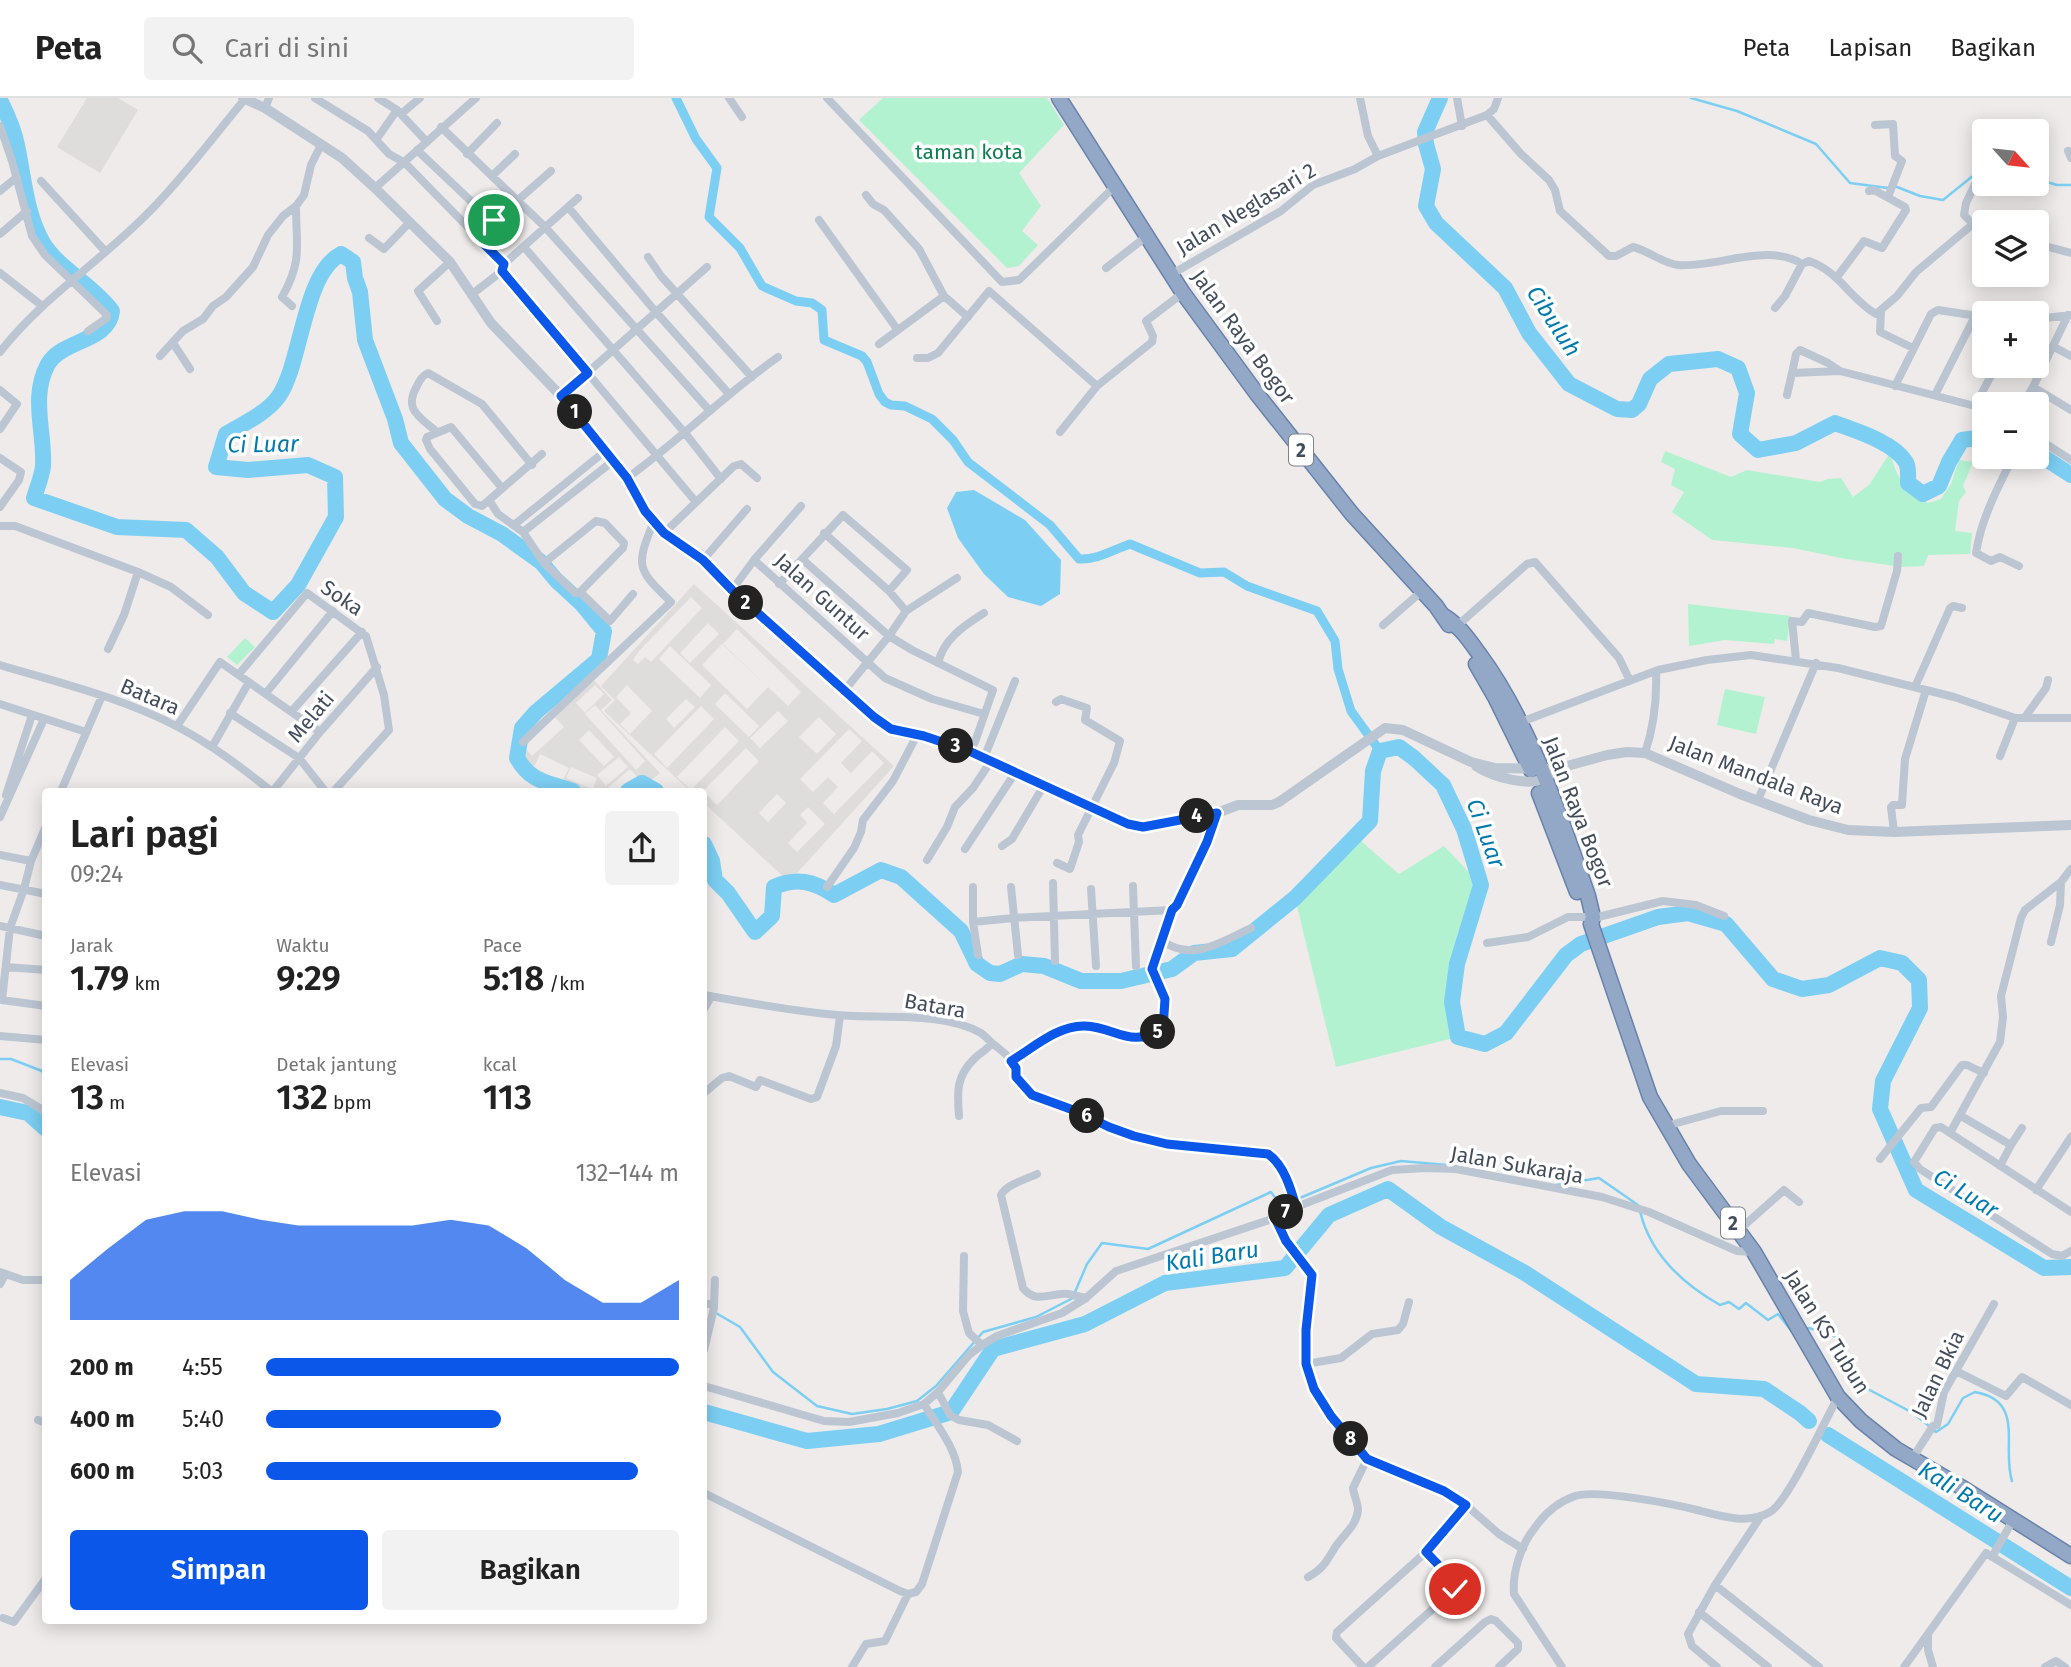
<!DOCTYPE html>
<html lang="id">
<meta charset="utf-8">
<style>
:root{--surface:#fff;--page:#f2f2f2;--text:#222;--muted:#767676;--line:#e0e0e0;--accent:#0a57e9}
body{margin:0;font-family:"Fira Sans",sans-serif;background:var(--page);color:var(--text);height:100vh;display:flex;flex-direction:column;font-size:26px;white-space:nowrap}
*{box-sizing:border-box;margin:0}
p{font-size:23px;color:var(--muted)}
.icon{flex:none;width:38px;height:38px;fill:none;stroke:currentColor;stroke-width:2;stroke-linecap:round;stroke-linejoin:round}
.map{position:relative;flex:1;overflow:hidden}
.panel{position:absolute;left:42px;top:690px;width:665px;height:836px;display:flex;flex-direction:column;background:var(--surface);border-radius:7px;box-shadow:0 4px 18px #0003}
.panel>*{flex:none}
.needle{width:46px;rotate:117deg}
.tools{position:absolute;left:1972px;top:21px;display:grid;gap:14px}
.tools a{display:grid;place-items:center;width:77px;height:77px;border-radius:7px;background:var(--surface);box-shadow:0 4px 18px #0003;font-size:35px}
.pin{position:absolute;display:grid;place-items:center;width:60px;height:60px;color:#fff;margin:-30px;border:4px solid #fff;border-radius:50%;box-shadow:0 2px 7px #0007}
.km{position:absolute;width:35px;height:35px;margin:-18px;border-radius:50%;background:#222;color:#fff;font-size:19px;line-height:35px;text-align:center}
.round{display:grid;place-items:center;flex:none;width:74px;height:74px;border-radius:7px;background:var(--page)}
.headline{display:flex;align-items:center;justify-content:space-between;height:119px;padding:0 28px}
h1{font-size:38px;font-weight:600;line-height:52px}
.stats{display:grid;grid-template-columns:repeat(3,1fr);gap:10px;height:119px;padding:7px 28px}
.stats div{display:grid;align-content:center}
.stats b{font-size:35px;font-weight:600}
.stats small{font-size:19px;font-weight:400}
.stats p{font-size:19px}
.chart{height:196px;padding:14px 28px}
.chart p{display:flex;justify-content:space-between}
.chart svg{width:100%;height:126px;margin-top:7px;fill:var(--accent);opacity:.7}
.cta{display:flex;gap:14px;margin-top:auto;padding:14px 28px}
.cta a{flex:1;height:80px;border-radius:7px;background:var(--accent);color:#fff;font-size:28px;font-weight:600;line-height:80px;text-align:center}
.cta a+a{background:var(--page);color:var(--text)}
ul{padding:0 28px;list-style:none;font-size:23px}
li{display:grid;grid-template-columns:112px 84px 1fr;align-items:center;height:52px}
li i{height:18px;border-radius:9px;background:var(--accent)}
header{display:flex;align-items:center;gap:42px;box-sizing:border-box;height:98px;padding:0 35px;background:var(--surface);border-bottom:2px solid var(--line)}
header strong{font-size:33px}
nav{display:flex;gap:38px;margin-inline-start:auto;font-size:24px}
.search{width:490px;height:63px;background:var(--page);display:flex;align-items:center;gap:18px;box-sizing:border-box;padding:0 24px;border-radius:7px;color:var(--muted);font-size:26px}
.map>svg:first-child{display:block}
</style>
<header>
<strong>Peta</strong>
<div class="search"><svg class="icon" aria-label="search" viewBox="0 0 24 24"><circle cx="10" cy="10" r="6"/><path d="M15 15l6 6"/></svg>Cari di sini</div>
<nav><a>Peta</a><a>Lapisan</a><a>Bagikan</a></nav>
</header>
<div class="map">
<svg width="2071" height="1569" viewBox="0 0 2071 1569">
<rect width="100%" height="100%" fill="#eeebea"/>
<path fill="#dfdcdc" fill-rule="evenodd" d="M87,0H118L138,12L100,75L57,49Z
M694,486L894,668L789,784L704,705V694L717,707L759,663L746,650L703,693H690L604,613L615,602L601,588ZM691,499L702,510L651,564L645,559L638,566L633,562L639,553ZM708,525L719,536L690,565L680,555ZM737,531L801,594L788,608L723,546ZM722,546L768,589L747,611L702,567ZM670,548L711,587L700,600L659,561ZM627,587L652,613L630,636L620,626L631,615L616,599ZM725,595L759,628L749,639L715,606ZM686,601L695,609L674,630L666,621ZM701,608L714,621L667,670L654,656ZM778,613L788,623L760,650L750,640ZM819,619L836,636L817,656L799,639ZM725,629L739,643L691,692L677,679ZM849,631L862,643L841,665L851,675L872,653L884,665L834,716L823,705L838,689L828,679L813,694L800,681ZM777,696L786,705L768,724L759,715ZM808,709L825,726L797,754L788,745L807,725L800,717Z
M592,580L612,602L601,612L660,675L645,687L630,671L604,693H580L557,689L529,673L514,656ZM595,587L604,596L585,615L576,605ZM595,607L645,663L636,672L585,616ZM555,619L564,629L532,658L524,649ZM589,632L614,659L604,668L579,642ZM540,656L569,670L562,684L534,669ZM619,659L628,669L606,688L597,677ZM571,669L597,680L593,691L566,680Z"/>
<path fill="#b3f2d1" d="M883,0H1047L1064,27L1019,75L1041,108L1022,133L1038,147L1019,168L1007,170L859,22Z
M1665,353L1731,379L1747,372L1820,384L1828,381L1841,380L1853,399L1869,387L1890,355C1898,382 1903,391 1928,405L1941,401L1951,386L1959,362L1973,364L1963,388L1966,394L1959,403L1955,433L1972,435L1970,456L1928,457L1924,468L1902,469L1846,461L1793,450L1712,442L1672,414L1684,394L1671,387L1675,371L1661,364Z
M1688,506L1791,518L1787,543L1775,541L1774,546L1725,542L1689,548Z
M245,540L255,549L237,567L227,559Z
M1725,591L1765,599L1756,636L1717,627Z
M1354,737L1399,776L1444,748L1481,787L1461,846L1458,939L1336,969L1295,800Z"/>
<path fill="#7ccff3" d="M974,392L1025,422L1061,462L1060,496L1041,508L1008,499L984,476L958,440L947,410L956,394Z"/>
<g fill="none" stroke-linecap="round" stroke-linejoin="round">
<path stroke="#7ccff3" stroke-width="2.5" d="M1691,0L1737,13L1816,46L1850,85L1888,90
M2037,81L2057,87H2071
M1897,89L1920,98L1943,102L1974,77H1984
M0,961H11L42,973L46,982
M1556,1087L1599,1080L1638,1107
M1640,1113C1650,1156 1683,1186 1720,1207L1729,1204L1739,1211L1746,1205L1768,1222L1778,1216L1793,1235
M1075,1194L1087,1166L1102,1145L1148,1151L1271,1094L1281,1108L1371,1070L1401,1063L1447,1067
M716,1215L740,1229L773,1274L817,1308L852,1316L887,1311L917,1303L936,1288L983,1234L1036,1219L1073,1200
M1803,1232L1809,1230L1835,1238L1864,1289L1913,1315L1929,1328
M1934,1332L1936,1334L1948,1326L1963,1300L1975,1294C2026,1303 2001,1349 2012,1383"/>
<path stroke="#7ccff3" stroke-width="9" d="M676,0L696,41L717,70L709,119L740,150L762,188L796,203L812,205L822,212L824,242L862,258L867,264L879,296L885,304L891,307L905,308L932,321L953,342L968,364L1050,427L1079,461C1097,462 1113,452 1130,446L1200,475L1224,474L1247,488L1317,513L1335,543L1338,571L1351,613L1380,653"/>
<path stroke="#7ccff3" stroke-width="16" d="M1440,0L1425,34L1426,46L1433,71L1426,108L1436,125L1505,190L1529,235L1569,286L1617,311L1632,312L1639,306L1650,281L1669,266L1718,261L1738,270L1747,295L1740,336L1758,352L1796,345L1835,325C1856,333 1893,344 1905,363C1909,368 1908,378 1908,385L1923,396L1939,388L1949,364L1962,342L1984,339
M0,2C7,16 14,32 17,47C24,80 26,116 43,145C59,171 94,188 112,213C109,244 63,241 48,266C30,299 45,334 43,368C42,378 37,390 34,400L117,429L186,432L217,459L244,495L273,514L298,487L336,419L335,379L308,367L248,372L216,369L226,336C243,326 267,315 279,298C302,264 303,176 341,156L353,164L355,180L360,194L365,242L395,321L401,345L445,401L468,418L502,436L541,464L556,482L581,505L604,533L599,561L536,614L522,630L517,660C531,685 548,684 573,693
M2037,355L2071,377
M628,693L642,685L656,693
M704,746L712,763L715,782L728,795L755,834L772,818L774,789C796,779 814,783 834,797L881,772L901,779L961,833L977,866L990,875L1000,876L1022,866L1044,868L1081,883H1121L1172,871L1194,855L1232,851L1295,800L1370,723L1373,673L1380,653L1399,649L1414,660L1443,687L1464,731L1481,787L1457,866L1452,904L1458,939L1485,946L1506,935L1566,857L1581,846L1658,819L1688,815L1726,826L1773,881L1802,891L1829,887L1880,860L1902,865L1919,882L1920,910L1883,983L1880,1011L1916,1092L2044,1170L2071,1169
M0,1009L28,1015L46,1031
M704,1314L807,1343L879,1336L951,1314L993,1251L1085,1226L1165,1185L1285,1170L1329,1117L1388,1091L1441,1129L1525,1175L1696,1286L1764,1291L1800,1315L1809,1323
M1828,1337L2071,1490"/>
<g stroke="#6982ab" stroke-width="17">
<path id="trunk" d="M1059,0L1183,195L1257,296L1352,416L1436,508L1449,527
M1444,518C1460,528 1469,542 1480,557C1530,625 1560,718 1588,798L1593,819L1591,826L1650,999L1689,1066L1754,1154L1838,1299L1861,1323L1896,1351L1961,1389L2071,1458
M1476,566L1495,599L1531,672
M1539,695L1577,794"/>
</g>
<path stroke="#bcc6d2" stroke-width="8" d="M315,0L368,33L389,56L405,65L504,166L502,173L696,404
M378,0L397,12L427,44
M729,0L742,19
M827,0L1002,184L1019,182L1114,89
M1360,0L1368,38L1378,58
M1457,0L1462,28
M265,10L269,0
M401,16L420,0
M1487,17L1521,56L1549,82L1555,92L1560,113L1609,158H1616L1633,149C1649,153 1664,166 1678,167C1715,170 1770,144 1802,166
M1875,27L1893,26L1895,58L1902,63L1888,99
M0,28L12,63L32,138L45,157L107,217V220L88,233
M441,29L545,129L710,313
M376,42L397,12
M417,52L493,124L551,73
M2068,53L2071,60
M467,56L497,25
M492,78L515,56
M1978,80L1966,105L1964,117L1973,126L1984,129
M41,83L105,153
M375,90L476,0
M0,93L17,79
M866,97L873,106L884,112L919,151L944,198L968,219
M568,109L655,213L729,296
M819,122L897,231
M0,136L27,113
M476,138L493,124
M369,140L384,151L409,125
M2037,146L2071,155
M524,149L685,335L721,381
M648,159L661,178L752,279
M504,166L578,100
M1106,170L1147,138
M0,175L41,207
M1172,176L1281,113L1313,87L1355,71L1378,58L1487,17L1494,11L1498,0
M1837,179L1864,143L1882,150L1906,112L1905,109L1874,92L1869,93
M471,197L502,173
M292,208L282,199C303,162 296,148 296,108
M1775,210L1785,198L1802,166L1809,163C1840,174 1850,201 1876,216L1897,198L1916,174L1973,126
M1881,213L1880,234L1913,250
M2068,217L2033,289L2071,312
M2037,221L2071,217
M437,223L418,193L450,164
M173,245L190,271
M879,246L944,198
M2054,249L2071,258
M0,254C42,200 100,164 148,115C183,80 213,39 245,1
M160,258L183,233L203,221L213,208L226,199L253,169L268,137L283,118L296,108L304,97L311,67L321,47
M917,260H928L938,255L989,193L1097,288
M1840,273L1828,265L1800,252L1796,256L1792,275L1840,273L1975,308L1996,268
M1895,288L1931,216L1938,212L1984,219
M0,292L17,306L0,331
M1787,297L1792,275
M1935,297L1975,218
M561,298L707,169
M2023,306L2033,289
M437,334C420,319 403,312 417,288C420,282 422,278 428,275L482,306L532,367
M1060,334L1097,288L1152,244L1153,238L1146,223L1183,195
M2037,340L2071,362
M2013,359C1998,389 1981,421 1976,455L1991,463L2000,459L2019,468
M0,360L21,374L19,382L0,409
M627,380C680,342 725,296 778,259
M502,390L451,329L427,339L426,342L430,351L475,406L482,408L489,402L498,416L523,434L544,465L575,495L580,494L610,523L633,496
M489,402L542,356
M514,427L604,354
M0,428H15L138,474L171,489L208,517
M523,434L613,363
M664,435L734,368L741,366L757,380
M824,435L889,493L906,513L889,538L844,593
M802,461L889,538L912,552L993,592L975,644L969,653
M703,462L747,411
M754,462L885,580L932,601L984,616
M544,465L596,423L605,425L624,445L623,450L580,494
M779,486L843,417L907,472L889,493
M732,492L754,462L801,408
M906,513L957,480
M1383,527L1422,493
M1458,527L1527,466L1535,464L1619,560L1630,583
M108,551L124,517L138,474
M1796,562L1792,523L1802,524L1808,515L1875,529L1881,528L1897,473L1898,458
M938,565C944,540 964,528 984,515
M0,567C60,585 123,600 178,629C212,647 241,669 271,693
M239,576L307,495L366,538L384,597L389,632L334,693
M1915,589L1950,510L1953,508L1962,510
M266,595L333,513
M1056,604L1061,601L1087,610L1085,622L1120,643L1114,665L1078,737L1079,744L1070,771L1057,765
M0,606L86,634
M292,613L362,534
M230,615L299,660L325,693
M2025,619L2046,590L2048,582
M1521,624L1658,572L1707,562L1751,557L1838,570L1954,599L2015,620H2071
M177,628L220,564L320,634
M523,644L671,504C637,471 635,469 654,423
M212,649L249,584
M1645,655C1654,628 1657,602 1656,574
M2000,658L2015,620
M984,660L1015,583
M61,693L102,598
M273,693L320,634L377,569
M6,697L32,617
M1758,702L1816,565
M0,719L44,621
M46,728L31,763L24,791L10,830L2,902L46,908
M1894,734L1891,709L1893,707H1902L1905,661L1926,592
M1002,748L1012,741L1044,687
M965,751L1015,675
M0,757L31,763
M927,762L947,729L955,709L973,690L991,663
M2071,771L2061,784L2025,812L2021,820L2001,898L2003,919L2000,944L1950,1035L1941,1029L1935,1030L1914,1064L1920,1071L2052,1156L2062,1158L2071,1153
M1053,785L1055,863
M0,787L46,796
M1133,788L1136,868
M827,789L854,750L861,734L863,722L893,683L917,637
M973,789V824L978,857
M1011,789L1018,857
M1091,791L1096,868
M973,824L1013,820L1172,812
M0,828L46,838
M1161,842C1192,865 1221,844 1251,830
M2051,844L2060,807L2061,784
M1487,845L1528,839L1568,819H1598L1663,803L1696,807L1724,818
M6,869L46,872
M704,897C748,905 792,913 837,917C879,921 943,913 981,935C985,938 989,942 993,946C1005,955 1016,963 1016,979L1032,997L1076,1013L1109,1029L1134,1038L1175,1047L1268,1056C1284,1067 1291,1091 1296,1109
M704,911L711,899
M0,938L46,942
M1011,963C1032,950 1059,927 1085,928C1116,929 1129,951 1163,931L1165,901L1152,871L1172,812L1177,807L1207,744L1217,715
M0,995L23,1000L46,1014
M704,995L722,980L729,978L756,989L760,982L811,1001L817,999L836,948L840,918
M959,1018C957,994 956,978 975,960C981,954 987,952 992,945
M1961,1018L2011,1047L2000,1068
M1666,1028L1721,1013H1763
M1950,1035L2071,1114
M2011,1047L2022,1030
M1880,1061L1921,1010L1931,1009L1962,967H1967L1984,975
M1037,1076C1025,1082 1007,1086 1001,1097L1023,1190C1036,1207 1051,1194 1068,1196C1074,1197 1080,1199 1086,1200
M2036,1092L2071,1039
M1275,1120L1285,1143L1312,1177L1306,1232V1266L1314,1291L1331,1318L1367,1361L1444,1393L1466,1407L1499,1436L1523,1451
M1739,1132L1784,1092L1799,1104
M964,1158L963,1213L969,1235L982,1247
M0,1174L23,1182H46
M0,1186L5,1177
M704,1206H714
M704,1252L714,1210L715,1182
M1306,1266L1341,1260L1372,1236L1398,1232L1403,1226L1409,1204
M1956,1273L2006,1298L2022,1279L2071,1307
M704,1288L824,1323L849,1324L898,1315L924,1306L938,1294L969,1257L982,1247L997,1238L1062,1215L1086,1200L1116,1173L1275,1120L1296,1109L1392,1072L1425,1070L1456,1071L1602,1099L1649,1114L1737,1153L1753,1154
M938,1294L950,1317L959,1322L988,1327L1017,1343
M38,1322L46,1325
M1912,1361L1933,1328L1937,1327L1944,1294L1994,1206
M704,1395L900,1493L908,1496L916,1494L922,1486L958,1374C956,1350 936,1326 924,1306
M1992,1459L2013,1422
M1308,1479C1323,1471 1326,1464 1334,1451C1342,1437 1356,1430 1358,1412C1358,1405 1354,1398 1353,1390L1367,1361
M1715,1487L1819,1569
M1699,1514L1768,1569
M3,1520L14,1524L46,1480
M1928,1536V1552L1933,1569
M852,1569L866,1546L885,1543L908,1496
M1363,1569L1336,1540L1337,1534L1426,1454
M1368,1569L1455,1491L1456,1487L1453,1482L1426,1454L1466,1407
M1435,1569L1485,1524L1491,1521L1496,1523L1518,1545V1551L1499,1569
M1562,1569L1514,1496C1512,1475 1521,1447 1534,1431C1544,1416 1558,1404 1575,1398C1597,1391 1673,1406 1697,1412C1720,1418 1748,1427 1770,1414C1788,1404 1825,1322 1838,1299
M1717,1569L1692,1548L1688,1536L1715,1487L1761,1418
M1904,1569L1986,1455L2071,1507
M2045,1569L2056,1563L2065,1569"/>
<path stroke="#bcc6d2" stroke-width="10" d="M243,0L265,10L342,60L375,90L450,164L491,225L561,298L590,333L604,354L627,380L645,413L664,435L703,462L732,492L874,619L891,631L924,638L969,653L1128,726L1143,729L1217,715L1238,707H1272L1279,704L1385,630L1403,632L1471,664L1495,670L1556,671L1607,657L1627,654L1645,655L1740,696L1809,722L1848,732L1894,734L2071,727
M1476,668C1491,678 1534,692 1549,677"/>
<use href="#trunk" stroke="#92a8c6" stroke-width="14"/>
</g>
<g fill="none" stroke-linecap="round" stroke-linejoin="round">
<g stroke="#fff" stroke-width="14">
<path id="route" d="M494,122L476,138L504,166L502,173L588,275L561,298L627,380L645,413L664,435L703,462L732,492L874,619L891,631L924,638L969,653L1128,726L1143,729L1217,715L1207,744L1177,807L1172,812L1152,871L1165,901L1163,931C1129,951 1116,929 1085,928C1058,927 1033,950 1011,963L1016,970V979L1032,997L1076,1013L1109,1029L1134,1038L1167,1046L1268,1056C1284,1067 1291,1091 1296,1109L1275,1120L1286,1143L1312,1177L1306,1232V1266L1314,1291L1331,1318L1367,1361L1444,1393L1466,1407L1426,1454L1453,1482L1456,1487L1455,1491"/>
</g>
<use href="#route" stroke="#0a57e9" stroke-width="9"/>
</g>
<g text-anchor="middle" stroke-width="7" stroke-linejoin="round" paint-order="stroke">
<g fill="#fff" stroke="#7b828c" stroke-width="2">
<rect x="1289" y="336.5" width="24" height="31" rx="5"/>
<rect x="1721" y="1109.5" width="24" height="31" rx="5"/>
</g>
<g font-size="19" font-weight="bold" fill="#424c5a">
<text x="1301" y="359">2</text>
<text x="1733" y="1132">2</text>
</g>
<g font-size="21" fill="#0e7f51" stroke="#fff">
<text x="969" y="61">taman kota</text>
</g>
<g font-size="21" fill="#424c5a" stroke="#fff">
<text transform="translate(1246 111) rotate(-31)" y="7">Jalan Neglasari 2</text>
<text transform="translate(1243 239) rotate(54)" y="7">Jalan Raya Bogor</text>
<text transform="translate(822 499) rotate(42)" y="7">Jalan Guntur</text>
<text transform="translate(342 500) rotate(34)" y="7">Soka</text>
<text transform="translate(150 599) rotate(23)" y="7">Batara</text>
<text transform="translate(311 619) rotate(-50)" y="7">Melati</text>
<text transform="translate(1756 677) rotate(21)" y="7">Jalan Mandala Raya</text>
<text transform="translate(1578 714) rotate(69)" y="7">Jalan Raya Bogor</text>
<text transform="translate(935 908) rotate(10)" y="7">Batara</text>
<text transform="translate(1517 1067) rotate(10)" y="7">Jalan Sukaraja</text>
<text transform="translate(1827 1234) rotate(58)" y="7">Jalan KS Tubun</text>
<text transform="translate(1938 1276) rotate(-64)" y="7">Jalan Bkia</text>
</g>
<g font-size="23" font-style="italic" fill="#007aae" stroke="#fff">
<text transform="translate(1554 223) rotate(57)" y="8">Cibuluh</text>
<text transform="translate(263 346) rotate(-1)" y="8">Ci Luar</text>
<text transform="translate(1486 735) rotate(70)" y="8">Ci Luar</text>
<text transform="translate(1966 1095) rotate(32)" y="8">Ci Luar</text>
<text transform="translate(1212 1158) rotate(-9)" y="8">Kali Baru</text>
<text transform="translate(1961 1394) rotate(32)" y="8">Kali Baru</text>
</g>
</g>
</svg>
<div class="tools">
<a><svg class="needle" viewBox="-14 -14 28 28"><path d="M0-13l5 13h-10z" fill="#e53935"/><path d="M0 13l5-13h-10z" fill="#767676"/></svg></a>
<a><svg class="icon" aria-label="layers" viewBox="0 0 24 24"><path d="M12 4l9 5-9 5-9-5zM3 14l9 5 9-5"/></svg></a>
<a>+</a>
<a>−</a>
</div>
<div class="pin" style="left:494px;top:122px;background:#1e9e55"><svg class="icon" aria-label="arrive" viewBox="0 0 24 24"><path d="M6 21V4h12l-3 4 3 4H6"/></svg></div>
<div class="pin" style="left:1455px;top:1491px;background:#d93025"><svg class="icon" aria-label="check" viewBox="0 0 24 24"><path d="M5 12l5 5 9-10"/></svg></div>
<b class="km" style="left:575px;top:314px">1</b>
<b class="km" style="left:746px;top:505px">2</b>
<b class="km" style="left:956px;top:648px">3</b>
<b class="km" style="left:1197px;top:718px">4</b>
<b class="km" style="left:1158px;top:934px">5</b>
<b class="km" style="left:1087px;top:1018px">6</b>
<b class="km" style="left:1286px;top:1114px">7</b>
<b class="km" style="left:1351px;top:1341px">8</b>
<section class="panel">
<div class="headline"><div><h1>Lari pagi</h1><p>09:24</p></div><a class="round"><svg class="icon" aria-label="share" viewBox="0 0 24 24"><path d="M12 15V3M7 8l5-5 5 5M5 13v7h14v-7"/></svg></a></div>
<div class="stats">
<div><p>Jarak</p><b>1.79<small> km</small></b></div>
<div><p>Waktu</p><b>9:29</b></div>
<div><p>Pace</p><b>5:18<small> /km</small></b></div>
</div>
<div class="stats">
<div><p>Elevasi</p><b>13<small> m</small></b></div>
<div><p>Detak jantung</p><b>132<small> bpm</small></b></div>
<div><p>kcal</p><b>113</b></div>
</div>
<div class="chart"><p><span>Elevasi</span>132–144 m</p>
<svg viewBox="0 0 160 44" preserveAspectRatio="none"><path d="M0 44V30L10 19L20 9L30 6L40 6L50 9L60 11L70 11L80 11L90 11L100 9L110 11L120 19L130 30L140 38L150 38L160 30V44z"/></svg>
</div>
<ul>
<li><b>200 m</b>4:55<i style="width:100%"></i></li>
<li><b>400 m</b>5:40<i style="width:57%"></i></li>
<li><b>600 m</b>5:03<i style="width:90%"></i></li>
</ul>
<div class="cta"><a>Simpan</a><a>Bagikan</a></div>
</section>
</div>
